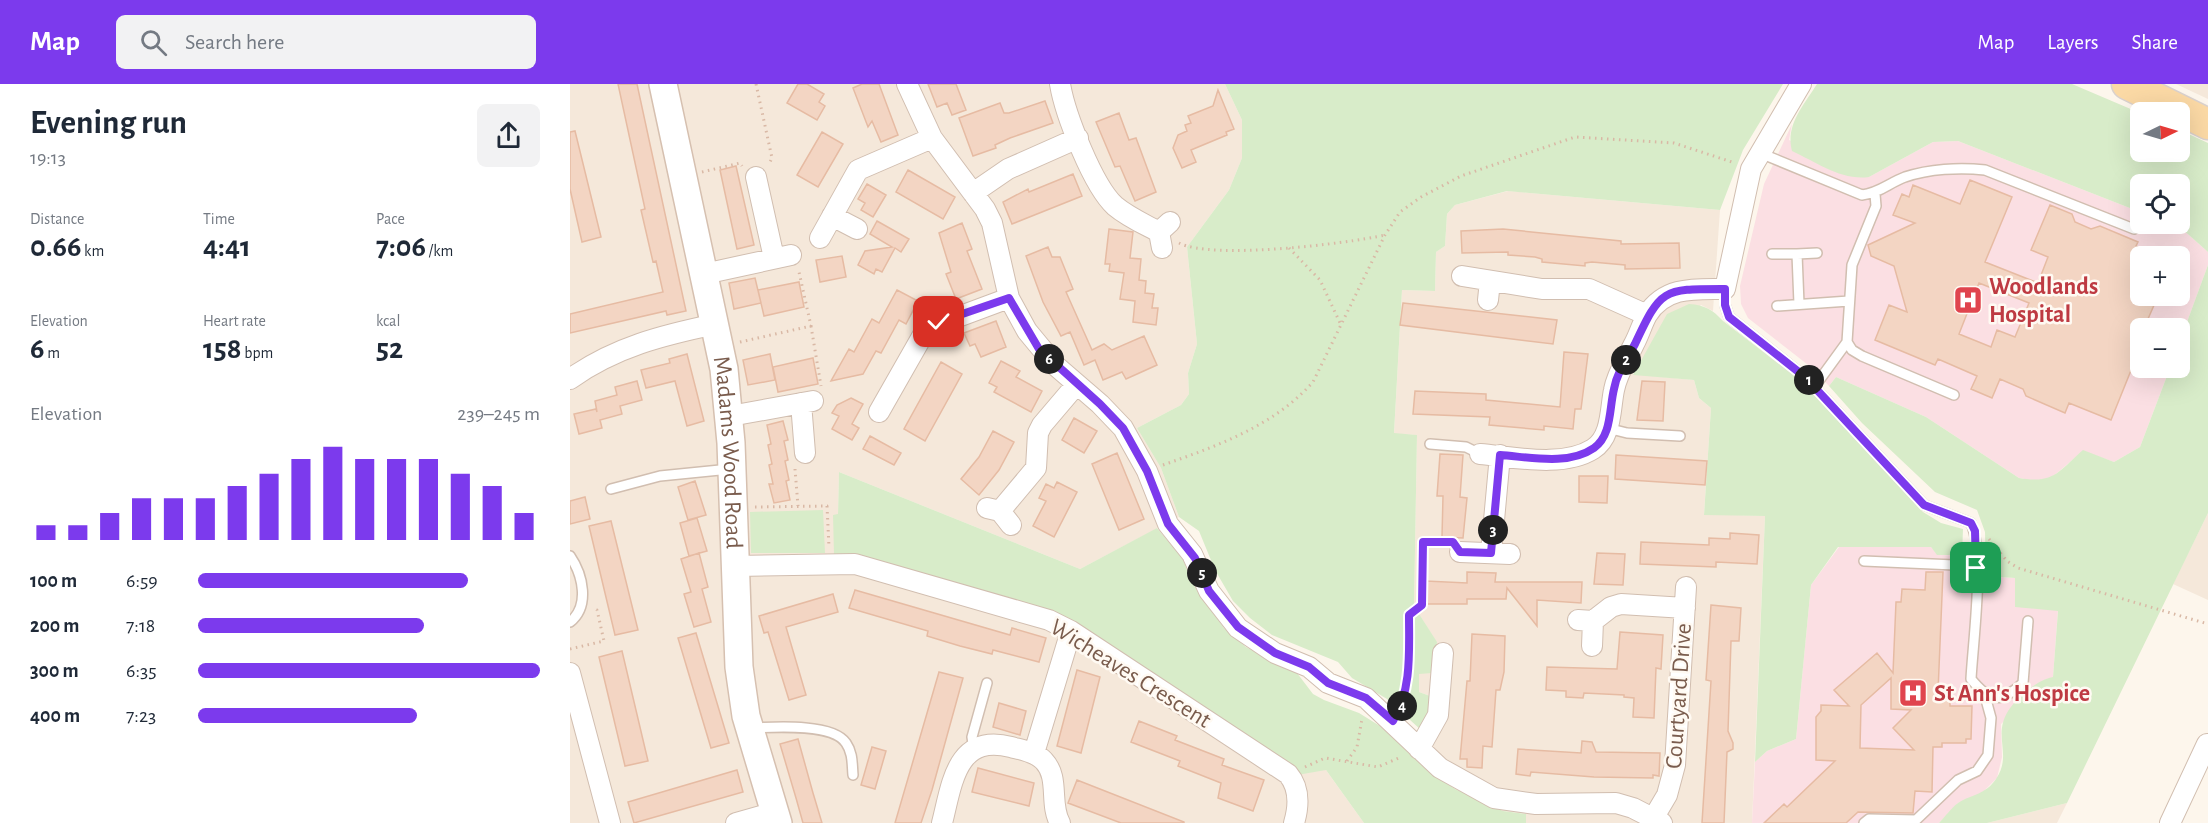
<!DOCTYPE html>
<meta charset="utf-8">
<style>
:root{--surface:#fff;--page:#f2f2f3;--text:#1f2937;--muted:#747a83;--accent:#7c3aed}
body{margin:0;font-family:"Alegreya Sans",sans-serif;background:var(--page);color:var(--text);height:100vh;display:flex;flex-direction:column;font-size:22px;white-space:nowrap}
*{box-sizing:border-box;margin:0}
p{font-size:20px;color:var(--muted)}
.icon{flex:none;width:33px;height:33px;fill:none;stroke:currentColor;stroke-width:2;stroke-linecap:round;stroke-linejoin:round}
.map{position:relative;flex:1;overflow:hidden}
.drawer{display:flex;flex-direction:column;background:var(--surface);width:570px}
.drawer>*{flex:none}
.needle{width:39px;rotate:85deg}
.fabs{position:absolute;left:1560px;top:18px;display:grid;gap:12px}
.fabs a{display:grid;place-items:center;width:60px;height:60px;border-radius:9px;background:var(--surface);box-shadow:0 6px 24px #0002;font-size:30px}
.pin{position:absolute;display:grid;place-items:center;width:51px;height:51px;color:#fff;margin:-26px;border-radius:12px;box-shadow:0 3px 9px #0006}
.km{position:absolute;width:30px;height:30px;margin:-15px;border-radius:50%;background:#222;color:#fff;font-size:16px;line-height:30px;text-align:center}
.round{display:grid;place-items:center;flex:none;width:63px;height:63px;border-radius:9px;background:var(--page)}
.summary{display:flex;align-items:center;justify-content:space-between;height:102px;padding:0 30px}
h1{font-size:33px;font-weight:700;line-height:45px}
.figures{display:grid;grid-template-columns:repeat(3,1fr);gap:9px;height:102px;padding:6px 30px}
.figures div{display:grid;align-content:center}
.figures b{font-size:30px;font-weight:700}
.figures small{font-size:16px;font-weight:400}
.figures p{font-size:16px}
.chart{height:168px;padding:12px 30px}
.chart p{display:flex;justify-content:space-between}
.chart svg{width:100%;height:108px;margin-top:6px;stroke:var(--accent);stroke-width:6}
ul{padding:0 30px;list-style:none;font-size:20px}
li{display:grid;grid-template-columns:96px 72px 1fr;align-items:center;height:45px}
li i{height:15px;border-radius:8px;background:var(--accent)}
header{display:flex;align-items:center;gap:36px;box-sizing:border-box;height:84px;padding:0 30px;background:var(--accent);color:#fff}
header strong{font-size:28px}
nav{display:flex;gap:33px;margin-inline-start:auto;font-size:21px}
.search{width:420px;height:54px;background:var(--page);display:flex;align-items:center;gap:15px;box-sizing:border-box;padding:0 21px;border-radius:9px;color:var(--muted);font-size:22px}
main{display:flex;flex:1;min-height:0}
.map>svg:first-child{display:block}
</style>
<header>
<strong>Map</strong>
<div class="search"><svg class="icon" aria-label="search" viewBox="0 0 24 24"><circle cx="10" cy="10" r="6"/><path d="M15 15l6 6"/></svg>Search here</div>
<nav><a>Map</a><a>Layers</a><a>Share</a></nav>
</header>
<main>
<section class="drawer">
<div class="summary"><div><h1>Evening run</h1><p>19:13</p></div><a class="round"><svg class="icon" aria-label="share" viewBox="0 0 24 24"><path d="M12 15V3M7 8l5-5 5 5M5 13v7h14v-7"/></svg></a></div>
<div class="figures">
<div><p>Distance</p><b>0.66<small> km</small></b></div>
<div><p>Time</p><b>4:41</b></div>
<div><p>Pace</p><b>7:06<small> /km</small></b></div>
</div>
<div class="figures">
<div><p>Elevation</p><b>6<small> m</small></b></div>
<div><p>Heart rate</p><b>158<small> bpm</small></b></div>
<div><p>kcal</p><b>52</b></div>
</div>
<div class="chart"><p><span>Elevation</span>239–245 m</p>
<svg viewBox="0 0 160 44" preserveAspectRatio="none"><path d="M5 44V38M15 44V38M25 44V33M35 44V27M45 44V27M55 44V27M65 44V22M75 44V17M85 44V11M95 44V6M105 44V11M115 44V11M125 44V11M135 44V17M145 44V22M155 44V33"/></svg>
</div>
<ul>
<li><b>100 m</b>6:59<i style="width:79%"></i></li>
<li><b>200 m</b>7:18<i style="width:66%"></i></li>
<li><b>300 m</b>6:35<i style="width:100%"></i></li>
<li><b>400 m</b>7:23<i style="width:64%"></i></li>
</ul>
</section>
<div class="map">
<svg width="1638" height="739" viewBox="0 0 1638 739">
<rect width="100%" height="100%" fill="#fdf6ec"/>
<path fill="#f5e8da" d="M0,0H655L672,36V74L659,106L617,163L627,260L618,289L619,310L611,321L567,344L591,384L609,433L510,485L269,388L268,431H263L461,521L756,686L794,739H0Z
M1606,0H1638V15Z
M938,107L1150,126L1143,227L1131,221L1073,275L1063,290L1124,296L1129,314L1141,324L1134,430L1195,432L1182,739H956V730L933,727L885,705L837,667L851,646L860,612L849,608V589H862L867,559L844,522L847,351L824,350L832,206L865,207L866,168L875,162L877,130L885,121Z
M1638,429V516L1603,500Z
M1497,719L1487,739H1417Z"/>
<path fill="#fbdfe3" fill-rule="evenodd" d="M1222,40L1219,56L1299,93L1363,58L1388,57L1570,128V140H1600L1611,144L1638,168V181L1610,257V244H1570V284H1600L1570,363L1544,378L1513,367L1480,395L1466,397L1449,394L1356,333L1266,293L1259,302L1242,284L1178,234L1171,220L1170,202L1194,100ZM1570,172H1610V212H1570Z
M1269,463H1361L1368,471L1416,472V492L1445,494L1488,526L1483,593L1431,640L1432,673L1427,694L1409,712L1388,719L1369,739H1182L1185,678L1197,667L1226,655L1241,501Z"/>
<path fill="#d8ecc9" d="M655,0H1213L1173,66L1150,126L937,107L885,121L877,130L875,162L866,168L865,207L832,206L824,349L847,351L844,522L867,558L865,586L862,589L849,590V608L860,612L863,617L851,646L817,615L782,594L768,578L702,551L680,534L663,517L645,486L629,447L609,433L591,384L567,344L611,321L619,310L618,289L627,260L617,163L659,106L672,74V36Z
M1247,0H1502L1570,29V68H1610V46L1638,59V168L1611,144L1600,140H1610V100H1570V128L1388,57L1363,58L1299,93C1272,97 1246,78 1222,67C1215,41 1234,21 1247,0Z
M1638,181V429L1497,719L1417,739H1369C1375,733 1381,724 1388,719C1402,710 1415,711 1426,695C1446,666 1413,646 1452,611C1463,602 1470,596 1483,593L1488,527L1445,523V494L1416,492L1415,448L1407,426L1365,408L1292,339L1259,302L1266,293L1356,333L1449,394C1484,400 1488,388 1513,366L1544,378L1570,363L1600,284H1610V257Z
M1119,220C1135,221 1143,226 1153,237L1234,299L1353,428L1371,439L1393,445L1392,471H1367L1361,463H1268L1241,501L1226,655L1197,667L1185,678L1195,432L1134,431L1141,324L1129,314L1124,296L1063,291L1097,230Z
M269,388L510,485L587,444L613,475L621,497L654,544L676,563L727,589L743,610L754,616L789,629L810,642L863,690L885,705L933,727L956,730V739H794L756,686L727,691L526,553L264,471L263,431L268,430Z
M253,426L255,469H181L180,428Z"/>
<path fill="#f3d5c3" stroke="#e6bba3" stroke-width="1.5" fill-rule="evenodd" d="M48,0H67L116,227L97,231L96,227L0,249V230L93,208L86,177L83,178L71,126L75,125Z
M228,0H237L254,10L249,18L255,22L247,36L217,19Z
M292,0H309L328,51L311,58L302,37L298,43L283,4Z
M358,0H386L396,26L382,31L377,19L367,23Z
M648,6L664,45L656,48L657,51L621,66L626,78L612,84L603,64L608,51L617,47L615,41L621,39L618,32L643,22Z
M475,17L483,39L440,54L425,61L426,64L403,72L389,34L430,19L434,29H439Z
M549,29L559,56L566,54L586,108L565,117L550,82L545,83L526,38Z
M5,47L31,153L12,158L0,105V48Z
M252,48L273,60L248,103L227,91Z
M166,82L184,161L167,165L150,86Z
M338,86L385,113L373,135L326,108Z
M503,90L512,112L442,140L433,118L458,105L459,108Z
M1400,96L1442,113L1415,178L1468,199L1478,173L1461,166L1480,121L1502,130L1505,138L1521,145L1530,142L1568,158L1566,162L1570,164V212H1588L1574,244H1570V264L1541,336L1499,319L1495,329L1456,312L1453,305L1430,295L1422,314L1401,305L1407,292L1368,275L1365,281L1305,256L1319,221L1337,228L1324,182L1301,172L1298,161L1345,139L1323,131L1332,110L1339,113L1343,101L1390,120ZM1409,199L1459,219L1445,253L1427,246L1421,263L1389,250Z
M297,100L316,111L303,133L291,126L295,119L288,115Z
M307,137L339,155L331,168L325,164L312,188L306,185L304,190L288,181L295,167L322,163L300,150Z
M392,139L402,165L397,167L412,205L386,215L376,190L381,188L369,149Z
M539,145L563,148L560,174L571,175L569,196L576,197L575,209L584,210L582,224H588L586,241L563,238L565,217L550,215L554,189L539,187L540,180H535Z
M933,145L1051,157V160L1109,159L1110,184L1055,185V181L1022,178L1015,179V182L972,178V175L965,173L938,171V168L892,169L891,147Z
M478,163L482,173H490L503,205L496,208L522,266L534,260L542,266L574,252L587,281L556,295L552,288L533,296L525,276L514,281L500,248L491,252L473,218L456,172Z
M272,172L276,193L250,198L246,176Z
M185,194L191,219L164,225L159,199Z
M229,198L234,223L194,232L188,206Z
M327,206L348,217L336,240L329,236L311,269L306,267L293,290L261,297L279,265L284,268L302,235L309,239Z
M833,219L987,236L983,260L830,241Z
M426,237L436,263L411,273L405,260L400,262L394,249Z
M994,268L1018,270L1011,325H1005L1003,345L974,342V346L919,341L920,333L843,330L845,307L916,310V316L990,323Z
M117,270L134,337L117,342L105,297L76,304L71,286L100,279L99,275Z
M200,270L205,296L178,301L173,276Z
M243,274L248,300L208,308L203,283Z
M431,277L450,287L446,293L472,307L461,328L424,308L427,303L419,299Z
M371,278L392,290L355,357L334,345Z
M67,297L72,316L50,322L52,330L30,336L32,344L9,350L4,330L26,325L27,328L25,317L47,311L45,303Z
M1072,297L1095,298L1093,337L1067,336Z
M281,314L293,320L282,340L289,344L282,356L262,345L269,332L262,329L267,321Z
M504,334L527,347L514,369L492,356Z
M213,337L218,356L214,357L218,376L215,377L219,396L216,397L220,416L204,419L199,400H203L199,381L202,380L198,361L201,360L197,341Z
M423,347L444,358L429,386L409,411L391,395L409,373Z
M300,352L331,369L324,381L293,365Z
M547,369L574,435L549,446L522,380Z
M870,370L893,371L890,413L897,414L893,454L872,453L873,412H867Z
M1046,371L1137,377L1135,401L1045,395Z
M1009,392H1038L1037,419L1009,418Z
M125,397L136,431L118,436L108,403Z
M487,398L507,408L484,453L463,442L476,417L469,414L476,400L484,404Z
M15,413L20,435L0,440V417Z
M127,434L137,467L119,472L110,439Z
M41,437L68,546L45,551L19,442Z
M1160,449L1189,451L1187,480L1146,478V483L1070,480L1071,458L1139,461V454L1160,455Z
M129,469L138,503L132,505L141,538L124,543L114,510L121,508L111,475Z
M1027,469L1055,470L1053,501L1024,500Z
M897,488L926,489L925,498H1012L1011,519L967,516V542L937,504L936,515H897V520H856V497L897,499Z
M1356,488H1373L1368,608L1380,609V622H1402L1401,655H1396V659H1372V663H1363L1362,708L1345,707L1343,729L1288,728L1276,739H1194L1214,720L1217,723L1265,677L1246,676V633L1251,627V621L1279,622L1264,606L1307,569L1323,589L1326,518H1331L1332,505L1355,506ZM1321,594V625L1341,626L1323,644L1344,666L1290,664L1291,621Z
M285,506L440,551L442,544L476,554L469,578L423,566L422,570L390,562L357,552L358,547L279,524Z
M263,510L268,528L216,543L236,611L219,616L198,548L194,549L189,532Z
M1141,521L1171,524L1169,557H1161L1158,647L1163,659V665L1157,668L1154,739H1132L1141,597L1136,596Z
M1050,548L1093,551L1091,585L1086,584L1084,634L1063,633L1064,614L1054,613V611L1014,609L1013,614L996,613V607L976,606L977,583L1047,585Z
M126,549L159,659L141,664L108,554Z
M902,550L935,552L934,588L930,606H926L922,663L913,662L912,684L897,683V675H890L897,597H900Z
M52,567L78,677L55,682L29,573Z
M507,586L530,593L511,669L487,662Z
M369,588L393,594L362,706L351,739H325Z
M429,619L456,627L450,651L423,643Z
M569,637L607,652L605,656L654,675L652,681L694,696L683,727L648,714L651,699L608,682L610,677L561,658Z
M228,655L243,709L252,739H233L226,714L210,660Z
M1012,657L1022,658L1026,668L1090,669L1089,692L1083,691V694L1024,693L961,688L960,692L946,690L948,665L1011,669Z
M302,663L316,667L305,705L291,701Z
M408,684L464,699L459,722L402,708Z
M167,686L173,708L64,739L58,718Z
M507,696L614,738V739H551L498,719Z"/>
<g fill="none" stroke-linecap="round" stroke-linejoin="round">
<g stroke="#d1beb0" stroke-width="12">
<path id="lane" d="M1190,69L1292,111C1309,109 1319,99 1335,93C1359,85 1389,83 1415,86L1564,145
M1202,170H1227L1229,220
M1227,170L1247,169
M1155,205V221L1159,233L1235,293L1354,421L1401,439C1415,470 1403,557 1401,595C1420,618 1430,620 1453,599L1458,537
M1207,222L1279,217
M1277,258L1282,181L1306,122L1305,110
M1245,302L1277,258L1282,266L1292,272L1384,311
M1037,344L1057,349L1110,352
M860,360L896,363L910,370
M41,405L90,392L160,385
M0,472C13,491 20,522 0,538
M1294,477L1407,482
M182,644C204,643 263,639 276,659C283,669 282,680 283,691
M404,666L402,653L417,599
M1294,739L1299,735L1346,736L1388,696L1407,687L1418,671L1421,634L1415,612"/>
</g>
<g stroke="#d1beb0" stroke-width="22">
<path id="street" d="M337,0L362,54L415,125L422,139L439,214L457,247L486,282L530,320L553,344L577,387L598,440L622,470L639,507L668,544L705,569L739,583L758,599L796,614L870,684L924,714L966,720L1046,719L1063,724L1092,739
M490,0C495,30 523,102 545,122C558,133 574,140 589,148
M186,93L204,174
M403,109L438,85L508,54
M262,132L287,145
M250,154L288,86L362,54
M592,164L589,148L600,138
M134,190L221,171
M892,192L972,205H1019L1077,231
M918,216L920,197
M0,295C45,263 93,251 146,240
M231,319L235,369
M309,328L354,249L361,243L439,214
M160,332L243,317
M910,370C944,373 993,384 1023,365C1042,353 1040,325 1044,306C1047,289 1057,275 1064,260C1069,251 1072,240 1077,231C1095,202 1125,205 1155,205L1181,85L1231,0
M417,424L430,427L441,441
M430,427L466,384L468,349L472,341L506,301
M890,468L940,470
M921,469L930,371
M166,482L285,480L479,536L501,547L718,690C730,704 729,722 724,739
M1008,536L1023,537L1022,562
M1023,537L1041,523L1051,520L1115,524
M0,589L40,739
M849,665L868,631L873,569
M464,669L501,547
M1084,733L1097,711L1105,681L1116,503
M166,739L205,728
M372,739C382,700 386,649 441,663C452,666 466,668 474,677C490,694 479,720 490,739
M1600,739L1637,660"/>
</g>
<g stroke="#d6c0b0" stroke-width="30">
<g id="secondary">
<path id="s1" d="M93,0L154,285L161,359L169,583L176,632L208,739"/>
</g>
</g>
<g stroke="#dad1cd" stroke-width="33">
<path id="primary" d="M1557,0L1638,40"/>
</g>
<path stroke="#d9b8a5" stroke-width="3" stroke-dasharray="1.5 4.5" stroke-linecap="butt" d="M186,0L202,74L199,80
M132,88L170,79L172,82
M609,159C642,176 775,160 815,151
M719,164L750,196L771,241
M241,242L251,302
M170,258L241,242L229,188
M593,381C647,362 704,342 743,298L815,151L830,128L851,113L891,92L1005,53L1104,59L1165,79
M225,385L228,422
M185,423L257,422L259,463
M1419,455L1437,477L1448,484L1638,540
M0,565L34,557L27,526L23,524
M832,623L839,579V531L852,521L853,458H875
M777,677L787,663L792,635
M735,683L755,674L808,683L831,673"/>
<use href="#lane" stroke="#fff" stroke-width="9"/>
<use href="#street" stroke="#fff" stroke-width="20"/>
<use href="#secondary" stroke="#fff" stroke-width="27"/>
<use href="#primary" stroke="#fbd9a5" stroke-width="30"/>
</g>
<g fill="none" stroke-linecap="round" stroke-linejoin="round">
<g stroke="#fff" stroke-width="12">
<path id="route" d="M369,238L439,214L469,265L530,320L553,344L577,387L598,440L625,474L639,507L668,543L705,569L739,583L758,599L796,614L823,637C842,606 839,567 839,531L852,521L853,458H883L890,468L921,469L930,371C959,373 998,382 1024,364C1042,351 1039,325 1044,305C1047,288 1057,275 1065,260C1091,204 1093,205 1155,205V221L1159,233L1235,293L1354,421L1401,439L1405,447L1406,484"/>
</g>
<use href="#route" stroke="#7c3aed" stroke-width="8"/>
</g>
<defs>
<g id="hospital-square" transform="scale(1.5)"><rect x="-9" y="-9" width="18" height="18" rx="4" fill="#e0444e" stroke="#fffaf3"/><path d="M-5-5h3v3.5h4V-5h3V5h-3V1.5h-4V5h-3Z" fill="#fff"/></g>
</defs>
<g fill-rule="evenodd">
<use href="#hospital-square" x="1398" y="216"/>
<use href="#hospital-square" x="1343" y="609"/>
</g>
<g text-anchor="middle" stroke-width="5" stroke-linejoin="round" paint-order="stroke">
<g font-size="24" font-weight="bold" fill="#be3a42" stroke="#fffaf3" text-anchor="start">
<text x="1419" y="210">Woodlands<tspan x="1419" dy="28">Hospital</tspan></text>
<text x="1364" y="617">St Ann's Hospice</text>
</g>
<g font-size="24" fill="#7a5c4d" stroke="#fffaf3">
<text dy="8" stroke="none"><textPath href="#s1" startOffset="375">Madams Wood Road</textPath></text>
<text transform="translate(561 589) rotate(32)" y="8">Wicheaves Crescent</text>
<text transform="translate(1108 612) rotate(-86)" y="8">Courtyard Drive</text>
</g>
</g>
</svg>
<div class="fabs">
<a><svg class="needle" viewBox="-14 -14 28 28"><path d="M0-13l5 13h-10z" fill="#e53935"/><path d="M0 13l5-13h-10z" fill="#747a83"/></svg></a>
<a><svg class="icon" aria-label="locate" viewBox="0 0 24 24"><circle cx="12" cy="12" r="6"/><path d="M12 2v4M12 18v4M2 12h4M18 12h4"/></svg></a>
<a>+</a>
<a>−</a>
</div>
<div class="pin" style="left:1406px;top:484px;background:#1e9e55"><svg class="icon" aria-label="arrive" viewBox="0 0 24 24"><path d="M6 21V4h12l-3 4 3 4H6"/></svg></div>
<div class="pin" style="left:369px;top:238px;background:#d93025"><svg class="icon" aria-label="check" viewBox="0 0 24 24"><path d="M5 12l5 5 9-10"/></svg></div>
<b class="km" style="left:1239px;top:296px">1</b>
<b class="km" style="left:1056px;top:276px">2</b>
<b class="km" style="left:923px;top:446px">3</b>
<b class="km" style="left:832px;top:622px">4</b>
<b class="km" style="left:632px;top:489px">5</b>
<b class="km" style="left:479px;top:275px">6</b>
</div>
</main>
